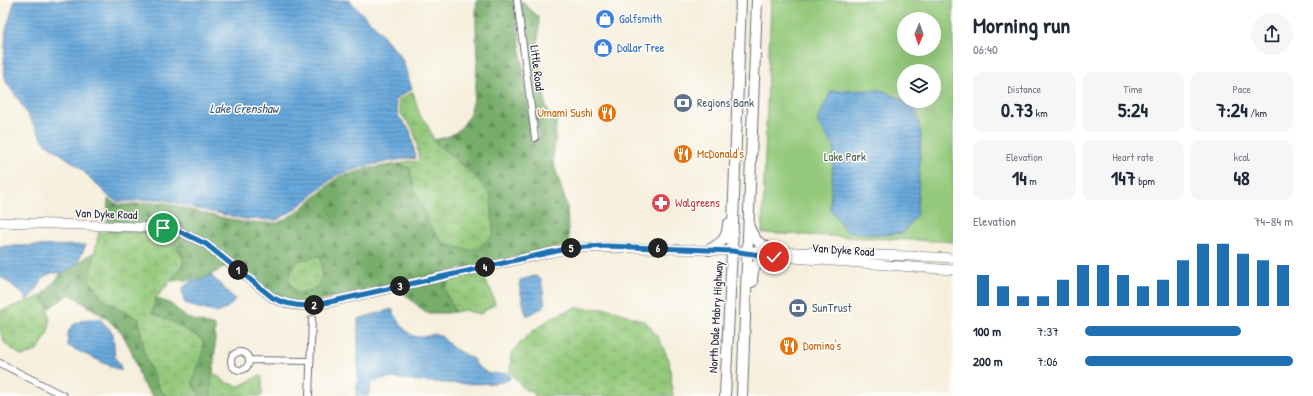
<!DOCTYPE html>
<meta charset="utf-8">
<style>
:root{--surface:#fff;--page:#f6f6f7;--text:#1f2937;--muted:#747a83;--accent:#1f6fb2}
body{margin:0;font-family:"Patrick Hand",sans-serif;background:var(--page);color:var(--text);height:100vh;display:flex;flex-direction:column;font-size:15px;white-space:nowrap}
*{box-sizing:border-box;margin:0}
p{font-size:13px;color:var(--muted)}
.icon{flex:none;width:22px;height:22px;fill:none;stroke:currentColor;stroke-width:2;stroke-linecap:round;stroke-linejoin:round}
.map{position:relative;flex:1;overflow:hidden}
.panel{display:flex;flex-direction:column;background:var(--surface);width:360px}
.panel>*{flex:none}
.needle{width:26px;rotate:182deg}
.controls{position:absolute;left:897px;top:12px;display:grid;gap:8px}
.controls a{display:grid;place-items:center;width:44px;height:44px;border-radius:50%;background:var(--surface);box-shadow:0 4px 16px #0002;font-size:20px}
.pin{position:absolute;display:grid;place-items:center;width:34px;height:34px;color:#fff;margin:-17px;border:2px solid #fff;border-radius:50%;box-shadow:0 1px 4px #0007}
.km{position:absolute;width:20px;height:20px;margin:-10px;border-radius:50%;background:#222;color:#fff;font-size:11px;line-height:20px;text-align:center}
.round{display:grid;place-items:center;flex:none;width:42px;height:42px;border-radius:21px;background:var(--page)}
.overview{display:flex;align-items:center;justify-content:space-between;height:68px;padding:0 20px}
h1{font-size:22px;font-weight:700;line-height:30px}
.stats{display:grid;grid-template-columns:repeat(3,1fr);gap:6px;height:68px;padding:4px 20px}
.stats div{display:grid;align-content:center;border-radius:10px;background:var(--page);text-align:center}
.stats b{font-size:20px;font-weight:700}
.stats small{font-size:11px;font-weight:400}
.stats p{font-size:11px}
.chart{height:112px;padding:8px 20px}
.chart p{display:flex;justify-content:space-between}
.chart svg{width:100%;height:72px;margin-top:4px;stroke:var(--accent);stroke-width:6}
ul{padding:0 20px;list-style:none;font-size:13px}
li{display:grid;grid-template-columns:64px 48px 1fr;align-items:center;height:30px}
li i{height:10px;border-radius:5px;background:var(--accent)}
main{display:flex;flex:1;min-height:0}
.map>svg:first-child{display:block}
</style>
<main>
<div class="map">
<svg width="953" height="396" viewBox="0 0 953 396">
<defs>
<pattern id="forest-firs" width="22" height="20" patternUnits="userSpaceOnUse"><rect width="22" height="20" fill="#77ad6b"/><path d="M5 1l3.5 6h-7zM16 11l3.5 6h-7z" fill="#618c59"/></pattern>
<pattern id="wetland-marsh" width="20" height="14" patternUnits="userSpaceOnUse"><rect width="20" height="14" fill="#94c97b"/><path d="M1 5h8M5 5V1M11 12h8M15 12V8" fill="none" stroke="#7fac6b"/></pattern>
<pattern id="water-rules" width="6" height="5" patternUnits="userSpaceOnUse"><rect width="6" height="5" fill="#68a8db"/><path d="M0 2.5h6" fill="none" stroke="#5588b3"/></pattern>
</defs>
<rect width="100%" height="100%" fill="#fdfcf7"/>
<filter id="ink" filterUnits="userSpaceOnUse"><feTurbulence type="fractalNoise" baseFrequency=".025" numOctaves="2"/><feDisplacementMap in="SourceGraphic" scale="8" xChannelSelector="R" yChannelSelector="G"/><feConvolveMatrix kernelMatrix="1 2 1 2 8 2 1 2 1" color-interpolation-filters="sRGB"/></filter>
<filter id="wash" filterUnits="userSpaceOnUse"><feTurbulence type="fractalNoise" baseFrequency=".012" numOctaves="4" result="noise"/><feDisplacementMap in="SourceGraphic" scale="16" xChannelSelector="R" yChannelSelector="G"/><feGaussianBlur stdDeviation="0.9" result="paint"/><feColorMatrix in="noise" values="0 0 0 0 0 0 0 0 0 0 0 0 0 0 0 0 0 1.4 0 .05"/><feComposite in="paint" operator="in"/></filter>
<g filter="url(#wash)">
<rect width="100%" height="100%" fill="#f6efdd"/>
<path fill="url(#forest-firs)" stroke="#4c6853" d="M477,0H514L533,142L539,141L520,0L539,17L538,53L546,106L550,115L557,118L553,161L567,206L569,245L306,303L282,299L182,229L107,223L108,199L119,205L162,202L202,213L243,222L278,223L296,213L338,177L371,168L398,164L410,168L414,187L428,223L473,174L436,144L434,140C441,138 449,137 455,133C488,110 472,36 477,0Z
M107,229C140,231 178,228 206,248C214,253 220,260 228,265L203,279L171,281L184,261L178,248L166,240L107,233Z
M96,251L90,279L104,300L139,319L144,353L158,386L166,396H152L142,383L132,352L122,333L106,318L70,294L48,309L42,296L61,274Z
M451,278L447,295L455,312L447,313H426L400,290Z
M156,298L171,304L187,318L215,326V351L211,396H200L192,383L203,351V340L152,313Z"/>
<path fill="url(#wetland-marsh)" stroke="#5b765b" d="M413,92L420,116L426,122L436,144L473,174L491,196L493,235L478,249H465L444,244L428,223L414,187L410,168L398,164L409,161L417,162L419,161L417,143L413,129L401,114L398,100Z
M99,232L147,233L166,240L178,248L184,261L171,281L156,298L152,313L170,321L203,340V351L192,383L200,396H166L158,386L144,353L139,319L104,300L89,279Z
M320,256L322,268L320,284L309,292L296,294L288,279L297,261Z
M479,272L481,273L491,290L495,304L480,314L464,310L455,312L447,295L445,287L451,278Z
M42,296L48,309L50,323L47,335L37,351L22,356L5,344L0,332V311Z
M574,308L610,309L646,322L658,337L669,360L673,396H535L531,390H525L510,372L511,353L528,335L552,317Z
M212,372L227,383L239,386L259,376L262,377V396H211Z"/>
<path fill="#94c97b" stroke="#5b765b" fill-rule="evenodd" d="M771,0H953V242L762,233ZM904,19H934V49H904ZM904,71H934V101H904Z"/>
<path fill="url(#water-rules)" stroke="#45658b" d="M15,0H348L376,27L402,58L412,89L395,99L398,116L410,130L416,159L409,158L371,165L337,175L294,210L277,220L244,219L202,210L162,199L118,202L108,196L79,167L44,142L18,99L5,80L4,64L6,30Z
M881,90L904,100V101L915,105L921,135L917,214L903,233L879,235L846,231L830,209L834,147L817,121L831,91Z
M86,245L77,264L63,273H51L43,278L39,286L27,300L22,293L0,276V246Z
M211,275L235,299L231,305L218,313L191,306L184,302L182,289L192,280L203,279Z
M535,276L541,279L545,304L544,307L527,316L525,311L519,284L520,280Z
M392,309C397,319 406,336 418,337C423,338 430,335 434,334L442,337L453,348L473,359L477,366L489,374L507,373L510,375V379C497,388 427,382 409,380C393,379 387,375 372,382L368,396H356L358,372V319Z
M87,319H100L113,333L115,357L120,365L121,371L68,346C66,328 72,323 87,319Z"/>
</g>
<g filter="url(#ink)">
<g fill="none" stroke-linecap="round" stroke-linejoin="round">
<g stroke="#6c6a74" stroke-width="8">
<path id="street" d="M517,0L535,138
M231 361a9 9 0 1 1 18 0a9 9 0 1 1-18 0Z
M249,360L310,361
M0,363L64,396
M309,396L312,319"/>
</g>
<g stroke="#6c6a74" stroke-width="10">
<path id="secondary" d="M0,222L163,228L181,232L206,244L273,298C287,305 300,307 316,305L570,248C624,246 677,250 731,251C805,251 879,255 953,258
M767,256L953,270"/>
</g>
<g stroke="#6c6a74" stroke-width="12">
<path id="primary" d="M749,227C755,242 760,244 774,251
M709,250C722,242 727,240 728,224
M752,282C752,264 758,261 774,257
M725,396L732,251L741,0
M742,396L757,0"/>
</g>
<use href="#street" stroke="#fff" stroke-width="6"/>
<use href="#secondary" stroke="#fff" stroke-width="9"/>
<use href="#primary" stroke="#fff" stroke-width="10"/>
</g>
</g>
<g fill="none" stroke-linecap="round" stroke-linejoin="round" filter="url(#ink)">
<g stroke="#fff" stroke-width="8">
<path id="route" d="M163,228L181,232L206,244L273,298C287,305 300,307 316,305L570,248L606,246L732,251L774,257"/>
</g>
<use href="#route" stroke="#1f6fb2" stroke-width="5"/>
</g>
<defs>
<g id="shop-disc" transform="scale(1)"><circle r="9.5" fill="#3f7fe0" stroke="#fdfcf7"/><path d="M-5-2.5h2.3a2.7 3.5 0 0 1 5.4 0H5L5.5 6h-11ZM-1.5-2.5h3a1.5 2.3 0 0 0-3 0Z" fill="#fff"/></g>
<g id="bank-disc" transform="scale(1)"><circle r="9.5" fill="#5c6f8a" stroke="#fdfcf7"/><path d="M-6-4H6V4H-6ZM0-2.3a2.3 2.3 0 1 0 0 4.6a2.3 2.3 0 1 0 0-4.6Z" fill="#fff"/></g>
<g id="restaurant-disc" transform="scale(1)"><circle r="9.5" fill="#e8710a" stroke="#fdfcf7"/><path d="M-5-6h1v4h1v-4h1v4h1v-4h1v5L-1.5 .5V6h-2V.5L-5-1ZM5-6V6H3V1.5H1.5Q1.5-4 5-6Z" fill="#fff"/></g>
<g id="pharmacy-disc" transform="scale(1)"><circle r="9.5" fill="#e0444e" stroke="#fdfcf7"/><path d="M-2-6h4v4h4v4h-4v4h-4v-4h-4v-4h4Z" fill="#fff"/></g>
</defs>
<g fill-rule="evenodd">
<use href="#shop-disc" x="605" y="19"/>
<use href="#shop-disc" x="603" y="48"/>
<use href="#bank-disc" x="683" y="103"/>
<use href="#restaurant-disc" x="607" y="113"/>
<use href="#restaurant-disc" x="683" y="154"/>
<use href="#pharmacy-disc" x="661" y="203"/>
<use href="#bank-disc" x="798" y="308"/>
<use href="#restaurant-disc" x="789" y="346"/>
</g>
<g text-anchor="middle" stroke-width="3" stroke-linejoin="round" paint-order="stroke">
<g font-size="12" fill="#366cbe" stroke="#fdfcf7" text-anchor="start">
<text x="619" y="23">Golfsmith</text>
<text x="617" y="52">Dollar Tree</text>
</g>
<g font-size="12" fill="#22223b" stroke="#fdfcf7">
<text transform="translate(537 68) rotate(83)" y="4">Little Road</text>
<text transform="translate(106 214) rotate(2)" y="4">Van Dyke Road</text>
<text transform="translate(843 250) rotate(4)" y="4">Van Dyke Road</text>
<text transform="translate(716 317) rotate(-87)" y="4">North Dale Mabry Highway</text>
</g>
<g font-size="12" fill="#4e5e75" stroke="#fdfcf7" text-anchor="start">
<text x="697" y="107">Regions Bank</text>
<text x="812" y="312">SunTrust</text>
</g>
<g font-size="12" fill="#c56008" stroke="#fdfcf7" text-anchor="start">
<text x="593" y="117" text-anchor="end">Umami Sushi</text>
<text x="697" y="158">McDonald's</text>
<text x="803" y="350">Domino's</text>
</g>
<g font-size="12" fill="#4a5c51" stroke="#fdfcf7">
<text x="845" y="161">Lake Park</text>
</g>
<g font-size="12" fill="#be3a42" stroke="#fdfcf7" text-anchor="start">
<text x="675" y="207">Walgreens</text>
</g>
<g font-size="13" font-style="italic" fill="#3e587b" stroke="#fdfcf7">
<text x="244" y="113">Lake Crenshaw</text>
</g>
</g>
</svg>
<div class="controls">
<a><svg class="needle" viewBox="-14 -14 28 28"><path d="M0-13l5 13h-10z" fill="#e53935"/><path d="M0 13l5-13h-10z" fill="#747a83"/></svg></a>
<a><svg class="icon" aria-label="layers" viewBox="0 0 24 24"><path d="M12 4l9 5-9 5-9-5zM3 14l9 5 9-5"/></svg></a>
</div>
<div class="pin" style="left:163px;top:228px;background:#1e9e55"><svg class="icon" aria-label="arrive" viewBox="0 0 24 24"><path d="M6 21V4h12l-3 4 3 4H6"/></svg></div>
<div class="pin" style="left:774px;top:257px;background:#d93025"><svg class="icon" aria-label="check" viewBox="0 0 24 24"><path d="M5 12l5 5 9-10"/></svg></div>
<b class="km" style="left:238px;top:270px">1</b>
<b class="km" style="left:314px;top:305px">2</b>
<b class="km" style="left:400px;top:286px">3</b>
<b class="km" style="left:485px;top:267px">4</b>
<b class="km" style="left:571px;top:248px">5</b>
<b class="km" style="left:658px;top:248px">6</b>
</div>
<section class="panel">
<div class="overview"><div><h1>Morning run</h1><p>06:40</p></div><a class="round"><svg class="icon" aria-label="share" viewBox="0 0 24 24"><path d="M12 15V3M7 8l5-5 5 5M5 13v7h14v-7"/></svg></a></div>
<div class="stats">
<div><p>Distance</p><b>0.73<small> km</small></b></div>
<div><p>Time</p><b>5:24</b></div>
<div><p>Pace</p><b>7:24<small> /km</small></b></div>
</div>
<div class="stats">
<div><p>Elevation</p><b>14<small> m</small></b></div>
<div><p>Heart rate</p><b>147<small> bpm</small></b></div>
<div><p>kcal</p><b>48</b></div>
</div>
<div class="chart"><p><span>Elevation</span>74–84 m</p>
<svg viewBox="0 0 160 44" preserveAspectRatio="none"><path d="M5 44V25M15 44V32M25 44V38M35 44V38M45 44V28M55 44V19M65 44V19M75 44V25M85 44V32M95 44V28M105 44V16M115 44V6M125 44V6M135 44V12M145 44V16M155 44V19"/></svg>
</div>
<ul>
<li><b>100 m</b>7:37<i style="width:75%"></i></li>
<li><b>200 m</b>7:06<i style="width:100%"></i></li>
</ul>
</section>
</main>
